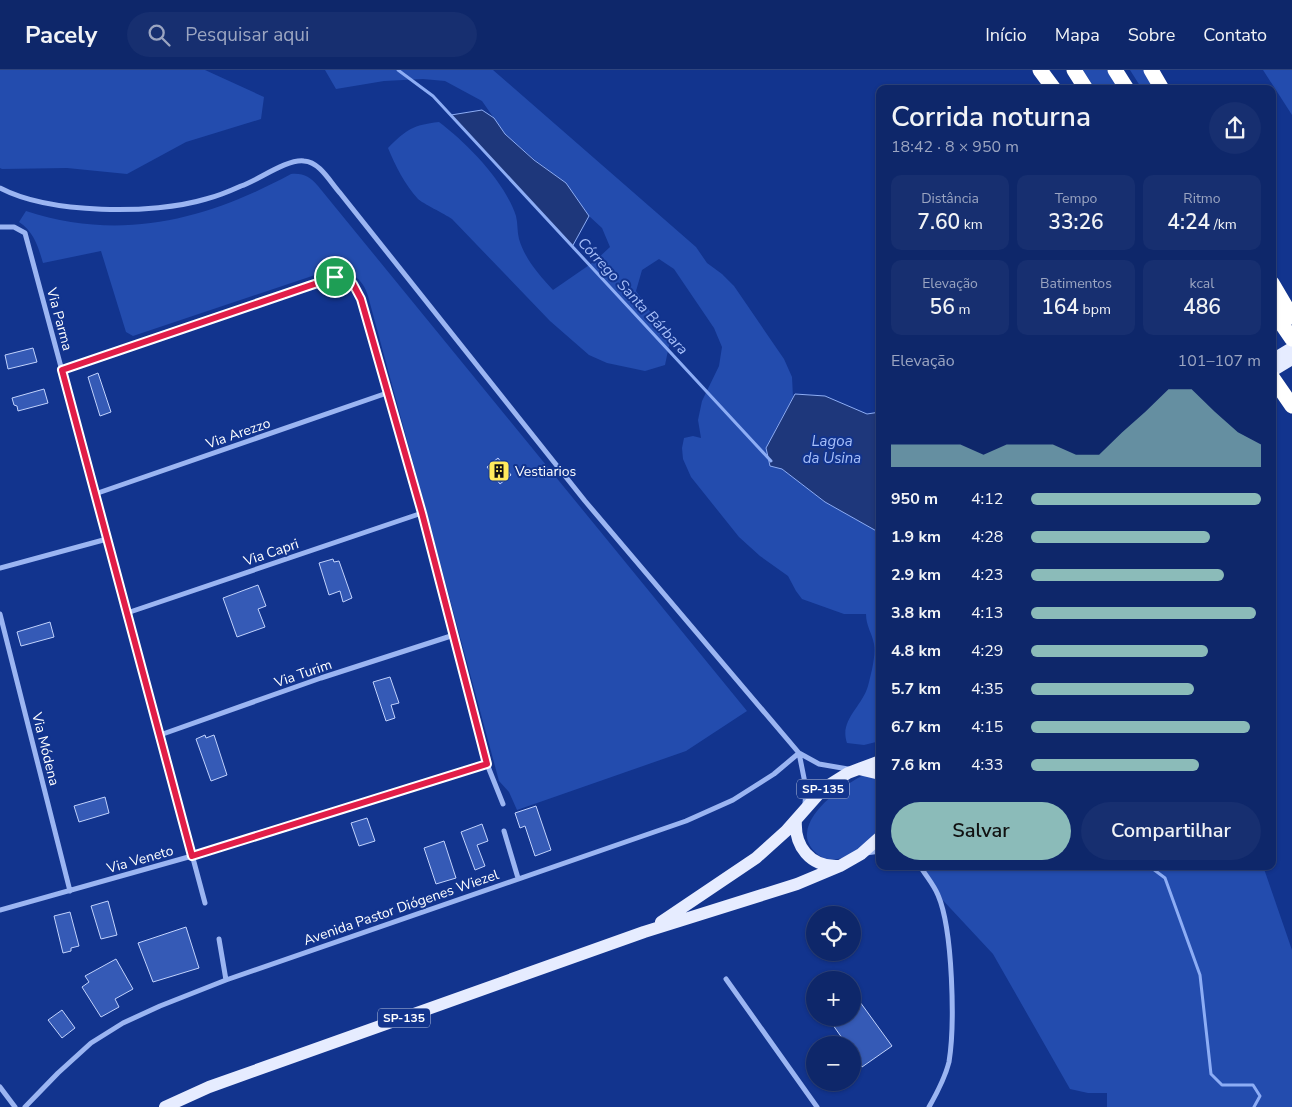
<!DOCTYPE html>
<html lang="pt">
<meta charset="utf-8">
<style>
:root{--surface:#0e276a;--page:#172f70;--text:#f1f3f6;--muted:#9ba5c1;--line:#2e447e;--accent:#8bbbb9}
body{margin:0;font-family:"Nunito Sans",sans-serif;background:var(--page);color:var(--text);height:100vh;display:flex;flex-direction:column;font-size:19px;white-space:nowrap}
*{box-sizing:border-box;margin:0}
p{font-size:16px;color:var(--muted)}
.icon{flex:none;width:28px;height:28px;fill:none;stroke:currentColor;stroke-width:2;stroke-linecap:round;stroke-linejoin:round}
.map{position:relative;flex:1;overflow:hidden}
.panel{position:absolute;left:876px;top:15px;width:400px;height:785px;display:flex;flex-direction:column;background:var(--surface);border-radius:10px;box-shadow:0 1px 4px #0004,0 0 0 1px var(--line)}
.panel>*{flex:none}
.controls{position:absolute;left:806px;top:836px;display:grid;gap:10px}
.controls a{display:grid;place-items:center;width:55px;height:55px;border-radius:50%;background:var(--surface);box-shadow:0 1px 4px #0004,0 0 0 1px var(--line);font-size:25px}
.pin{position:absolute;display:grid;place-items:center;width:42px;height:42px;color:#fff;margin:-21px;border:2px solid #fff;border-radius:50%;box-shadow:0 1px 5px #0007}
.round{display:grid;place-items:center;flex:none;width:52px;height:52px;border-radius:26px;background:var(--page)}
.headline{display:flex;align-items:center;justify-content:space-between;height:85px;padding:0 15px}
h1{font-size:28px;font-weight:600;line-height:38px}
.metrics{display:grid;grid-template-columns:repeat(3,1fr);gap:8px;height:85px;padding:5px 15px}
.metrics div{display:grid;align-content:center;border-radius:10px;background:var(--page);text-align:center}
.metrics b{font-size:21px;font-weight:600}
.metrics small{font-size:14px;font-weight:400}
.metrics p{font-size:14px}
.chart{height:140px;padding:10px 15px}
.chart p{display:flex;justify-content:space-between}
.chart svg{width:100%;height:90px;margin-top:5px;fill:var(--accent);opacity:.7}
.cta{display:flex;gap:10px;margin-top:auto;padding:10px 15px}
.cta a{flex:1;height:58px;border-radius:30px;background:var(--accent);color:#111;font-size:20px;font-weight:600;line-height:58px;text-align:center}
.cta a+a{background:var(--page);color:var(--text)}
ul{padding:0 15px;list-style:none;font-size:16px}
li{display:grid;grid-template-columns:80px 60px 1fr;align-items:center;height:38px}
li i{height:12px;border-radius:6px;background:var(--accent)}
header{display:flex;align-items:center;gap:30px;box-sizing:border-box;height:70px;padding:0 25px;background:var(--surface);border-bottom:1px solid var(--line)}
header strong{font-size:24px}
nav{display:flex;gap:28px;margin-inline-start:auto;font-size:18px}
.search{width:350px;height:45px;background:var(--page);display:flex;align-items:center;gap:12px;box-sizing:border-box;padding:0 18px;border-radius:28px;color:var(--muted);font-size:19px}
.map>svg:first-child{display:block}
</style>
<header>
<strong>Pacely</strong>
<div class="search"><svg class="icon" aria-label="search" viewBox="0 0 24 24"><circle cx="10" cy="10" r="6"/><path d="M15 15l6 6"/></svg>Pesquisar aqui</div>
<nav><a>Início</a><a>Mapa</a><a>Sobre</a><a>Contato</a></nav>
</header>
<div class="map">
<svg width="1292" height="1037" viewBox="0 0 1292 1037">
<rect width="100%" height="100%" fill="#12348e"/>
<path fill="#234cae" d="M0,0H205L264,27L261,49L186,72L127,104L67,98L2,99L0,98Z
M325,0H493L696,177L707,193L722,204L734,216L784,289L792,307L793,327L775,360L782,399L825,432L880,463V671L864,675L847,673C839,650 862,637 868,616C871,604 876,586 874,574C872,563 866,556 866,544H844L802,529L796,521L788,506L760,486L739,467L691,407L683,389L682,378L684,368L693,366L701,368L698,350L702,331L719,296L722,277L714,258L674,199L659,189L642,200L636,221L670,271L665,295L645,301L607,293L589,285L550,251L452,149C445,144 422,133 418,129C405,115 395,95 388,78C407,59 413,55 439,52C467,73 505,112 516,146C518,154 517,162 519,169C525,189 539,205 553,220L595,191L610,177L602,158L589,146L566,113L534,89L505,64L482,31L445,11L423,9L384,11L336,19Z
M1083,0H1107L1119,19H1095Z
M1130,0H1146L1157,19H1142Z
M1263,0H1292V45Z
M291,104C304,103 310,107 318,116L747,641L686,681L517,740L509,722L499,711L368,226C363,208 349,199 330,200L133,266L126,262L101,181L43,193C38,176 34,162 19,152L26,141C121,172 206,150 291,104Z
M864,705L880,708V757C867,775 835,804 814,781C810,777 806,769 807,763C809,739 845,714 864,705Z
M920,796H1263L1292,880V1037H1107V1023H1088L1070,1019L993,884L938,825Z"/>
<path fill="#1e377b" stroke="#8dadf5" d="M482,40L494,48L505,64L534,90L566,113L589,146L572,177L451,45Z
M795,324L825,326L867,344L880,342V463L825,432L782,399L770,396L766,378Z"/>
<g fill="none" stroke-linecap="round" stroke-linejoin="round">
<path stroke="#8dadf5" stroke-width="3" d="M398,0L433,26L771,391
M1149,796L1165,808L1200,905L1211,1004L1222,1015H1253L1260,1026L1254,1037"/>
</g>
<path fill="#355ab6" stroke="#c2d3fd" d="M33,278L37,292L8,299L5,285Z
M98,303L111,342L100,346L88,307Z
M44,319L48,333L18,341L17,336L14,335L12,328Z
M498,388L511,405L500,414L487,397Z
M333,489L334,492L339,491L352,528L343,532L340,521L329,525L319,493Z
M258,515L266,536L258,539L265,557L237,567L223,528Z
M50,552L54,567L21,576L17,562Z
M390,607L399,633L391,635L395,648L386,651L373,612Z
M205,665L206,668L214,665L227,705L211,711L196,669Z
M105,727L109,743L79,752L74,736Z
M536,736L551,780L535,786L525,756L520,758L515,743Z
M367,748L375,771L359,776L351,753Z
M482,754L488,771L477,775L485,796L475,800L461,762Z
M444,771L456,808L436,814L424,778Z
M108,831L117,865L101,869L91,836Z
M70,842L79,876L71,878V881L63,883L54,846Z
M186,857L199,898L153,912L138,873Z
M116,889L133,919L115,929L119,937L101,947L82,917L89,912L85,906Z
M852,921L892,976L862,997L852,983V975H847L828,948H852Z
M62,940L75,958L62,968L48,950Z"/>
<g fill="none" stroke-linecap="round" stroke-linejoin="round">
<path stroke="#9bb5f2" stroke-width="5" d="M0,118C49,144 153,145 206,129C218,126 230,121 241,116C259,110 286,89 304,91C320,92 330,112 340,123L585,431L799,683L819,694L848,699
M0,157H14L25,163L205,833
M62,300L335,207L353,214L361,229L422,443L487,694L503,734
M95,424L387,323
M0,498L107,469
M127,543L422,443
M0,544L70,821
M160,665L321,608L454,565
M799,683L806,718L805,734
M504,761L518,808
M866,783L880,781
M920,796C926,806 934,815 938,825C953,860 955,955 949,992C945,1008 937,1023 929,1037
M0,840L192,786L487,694
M219,869L226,910
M726,909L817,1037
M0,1017L15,1037
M25,1037L58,1003L91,973L123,953L160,936L226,910L686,751L733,730L774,704L799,683"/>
<path stroke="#e6ecff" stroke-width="12" d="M1272,290L1292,278
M1272,301L1292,289
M859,699L880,704
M796,750C794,776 810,797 838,796
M661,852L756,788L786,761L824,718L848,703L880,691
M165,1037L209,1017L644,862L797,814L840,796L861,784L880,767"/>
<path stroke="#fff" stroke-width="15" d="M1040,0L1054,19
M1074,0L1086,19
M1115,0L1127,19
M1151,0L1162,19
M1272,213L1292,247
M1272,240L1292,269
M1272,307L1292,336"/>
</g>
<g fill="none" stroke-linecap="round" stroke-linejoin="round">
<g stroke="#fff" stroke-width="10">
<path id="route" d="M335,207L353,214L361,229L422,443L487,694L192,786L62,300Z"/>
</g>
<use href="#route" stroke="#e11d48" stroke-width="6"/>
</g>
<defs>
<g id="building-square" transform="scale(1.125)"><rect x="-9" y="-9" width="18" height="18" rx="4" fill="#ffea5c" stroke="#12348e"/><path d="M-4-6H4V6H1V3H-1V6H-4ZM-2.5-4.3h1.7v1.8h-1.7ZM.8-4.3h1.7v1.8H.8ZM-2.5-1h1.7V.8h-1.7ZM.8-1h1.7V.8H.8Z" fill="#111"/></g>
</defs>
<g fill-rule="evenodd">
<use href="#building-square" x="499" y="401"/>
</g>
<g text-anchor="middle" stroke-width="4" stroke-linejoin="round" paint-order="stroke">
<g fill="#12348e" stroke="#b8c2dd" stroke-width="1">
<rect x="797" y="709.5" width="52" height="19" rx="4"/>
<rect x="378" y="938.5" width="52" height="19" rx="4"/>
</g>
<g font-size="12" font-weight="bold" fill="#fff">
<text x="823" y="723">SP-135</text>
<text x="404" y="952">SP-135</text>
</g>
<g font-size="14" fill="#fff" stroke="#12348e">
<text transform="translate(60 249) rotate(75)" y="5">Via Parma</text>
<text transform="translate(238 363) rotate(-19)" y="5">Via Arezzo</text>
<text transform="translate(271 482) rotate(-19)" y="5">Via Capri</text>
<text transform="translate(303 603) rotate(-19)" y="5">Via Turim</text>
<text transform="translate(46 679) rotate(76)" y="5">Via Módena</text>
<text transform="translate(140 789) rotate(-16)" y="5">Via Veneto</text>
<text transform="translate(401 837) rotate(-19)" y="5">Avenida Pastor Diógenes Wiezel</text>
</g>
<g font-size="14" fill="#fff" stroke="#12348e" text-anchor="start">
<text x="515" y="406">Vestiarios</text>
</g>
<g font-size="15" font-style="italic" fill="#a7bff9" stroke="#12348e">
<text transform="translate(633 226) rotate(47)" y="5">Córrego Santa Bárbara</text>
<text x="832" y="376">Lagoa<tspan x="832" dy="17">da Usina</tspan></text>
</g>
</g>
</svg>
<div class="controls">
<a><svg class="icon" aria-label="locate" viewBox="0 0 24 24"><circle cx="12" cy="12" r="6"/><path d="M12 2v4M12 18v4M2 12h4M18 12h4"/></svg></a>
<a>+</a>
<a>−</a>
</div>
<div class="pin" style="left:335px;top:207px;background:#1e9e55"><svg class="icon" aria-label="arrive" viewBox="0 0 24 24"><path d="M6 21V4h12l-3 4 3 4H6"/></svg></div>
<section class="panel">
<div class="headline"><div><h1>Corrida noturna</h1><p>18:42 · 8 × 950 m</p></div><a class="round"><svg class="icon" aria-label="share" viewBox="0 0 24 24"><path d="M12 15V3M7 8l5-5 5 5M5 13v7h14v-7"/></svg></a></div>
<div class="metrics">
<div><p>Distância</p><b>7.60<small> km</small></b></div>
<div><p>Tempo</p><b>33:26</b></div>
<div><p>Ritmo</p><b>4:24<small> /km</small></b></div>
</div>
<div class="metrics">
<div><p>Elevação</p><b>56<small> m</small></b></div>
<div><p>Batimentos</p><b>164<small> bpm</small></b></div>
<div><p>kcal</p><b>486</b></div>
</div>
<div class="chart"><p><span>Elevação</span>101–107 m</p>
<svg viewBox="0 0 160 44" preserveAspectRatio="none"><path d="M0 44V33L10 33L20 33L30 33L40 38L50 33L60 33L70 33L80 38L90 38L100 27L110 17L120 6L130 6L140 17L150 27L160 33V44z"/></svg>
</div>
<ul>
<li><b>950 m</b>4:12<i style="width:100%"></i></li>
<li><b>1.9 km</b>4:28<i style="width:78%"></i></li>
<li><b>2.9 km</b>4:23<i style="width:84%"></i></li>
<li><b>3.8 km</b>4:13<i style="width:98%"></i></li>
<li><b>4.8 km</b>4:29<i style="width:77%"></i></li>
<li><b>5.7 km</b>4:35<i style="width:71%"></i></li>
<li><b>6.7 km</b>4:15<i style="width:95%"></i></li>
<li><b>7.6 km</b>4:33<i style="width:73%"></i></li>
</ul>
<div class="cta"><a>Salvar</a><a>Compartilhar</a></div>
</section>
</div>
